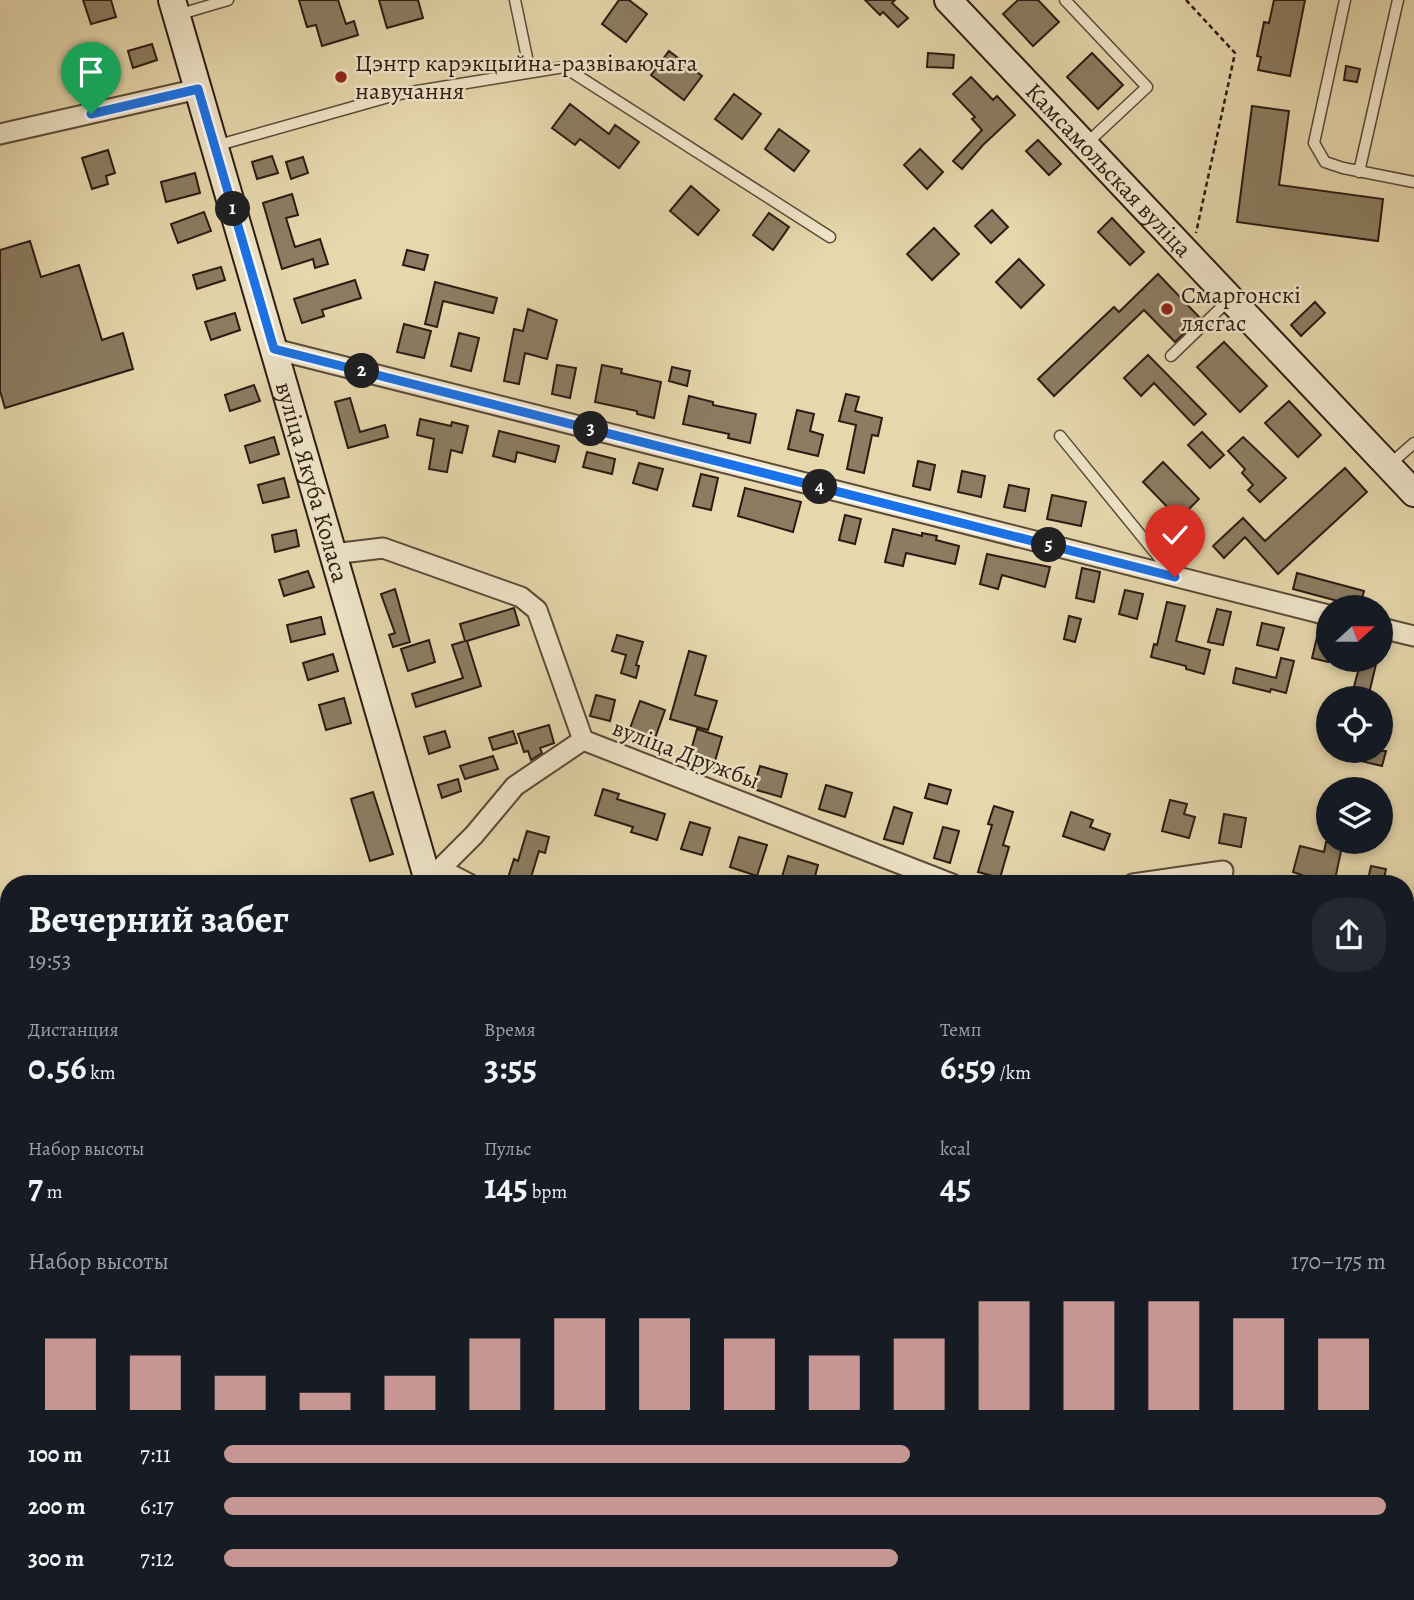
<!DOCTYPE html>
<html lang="ru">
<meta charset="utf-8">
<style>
:root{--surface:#171b24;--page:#242831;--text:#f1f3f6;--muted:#9ea1a6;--accent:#c59692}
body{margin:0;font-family:Alegreya,serif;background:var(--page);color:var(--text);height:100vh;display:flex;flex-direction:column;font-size:26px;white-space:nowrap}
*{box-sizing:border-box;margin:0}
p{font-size:23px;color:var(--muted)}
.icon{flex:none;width:38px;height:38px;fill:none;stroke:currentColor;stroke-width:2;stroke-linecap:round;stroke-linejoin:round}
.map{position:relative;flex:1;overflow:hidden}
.side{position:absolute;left:0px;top:875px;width:1414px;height:726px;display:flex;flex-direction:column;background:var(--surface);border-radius:28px 28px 0 0;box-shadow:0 4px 10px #0003}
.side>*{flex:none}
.needle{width:46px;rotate:69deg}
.tools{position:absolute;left:1316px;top:595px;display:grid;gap:14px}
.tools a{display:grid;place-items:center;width:77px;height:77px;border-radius:50%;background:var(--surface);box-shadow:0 4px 10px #0003;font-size:35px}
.pin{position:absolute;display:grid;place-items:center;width:60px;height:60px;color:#fff;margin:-72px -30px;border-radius:50% 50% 50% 0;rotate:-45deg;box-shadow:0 0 7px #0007}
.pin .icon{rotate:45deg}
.km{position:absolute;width:35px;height:35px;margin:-18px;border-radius:50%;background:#222;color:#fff;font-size:19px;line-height:35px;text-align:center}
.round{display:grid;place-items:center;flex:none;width:74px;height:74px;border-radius:28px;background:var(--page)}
.overview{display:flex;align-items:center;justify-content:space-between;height:119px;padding:0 28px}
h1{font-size:38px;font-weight:600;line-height:52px}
.stats{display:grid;grid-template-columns:repeat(3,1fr);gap:10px;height:119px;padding:7px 28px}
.stats div{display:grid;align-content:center}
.stats b{font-size:35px;font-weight:600}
.stats small{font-size:19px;font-weight:400}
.stats p{font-size:19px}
.chart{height:196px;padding:14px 28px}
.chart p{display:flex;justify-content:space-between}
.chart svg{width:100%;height:126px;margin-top:7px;stroke:var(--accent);stroke-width:6}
ul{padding:0 28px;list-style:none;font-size:23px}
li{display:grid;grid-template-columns:112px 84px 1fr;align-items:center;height:52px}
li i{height:18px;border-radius:9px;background:var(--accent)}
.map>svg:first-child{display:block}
</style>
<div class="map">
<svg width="1414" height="1600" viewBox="0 0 1414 1600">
<rect width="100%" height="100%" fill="#e6d7ac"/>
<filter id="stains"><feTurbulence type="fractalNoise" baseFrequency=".00286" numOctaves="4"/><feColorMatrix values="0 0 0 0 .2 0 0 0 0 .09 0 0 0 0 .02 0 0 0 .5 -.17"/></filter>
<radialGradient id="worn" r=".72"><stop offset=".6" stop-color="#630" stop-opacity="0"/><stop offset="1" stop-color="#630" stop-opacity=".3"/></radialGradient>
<path fill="#c6b792" stroke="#786952" stroke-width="2" d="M1155,1593H1208L1210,1600H1157Z"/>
<path fill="#8c7d62" stroke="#2b1b12" stroke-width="2" d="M83,0H111L116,17L91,24Z
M299,0H338L346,24L354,21L358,35L322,46L316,25L307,27Z
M379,0H418L423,18L387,28Z
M619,0H629L647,14L626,42L602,24Z
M865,0H895L892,3L908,18L898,27L883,12L880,15Z
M1018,0H1038L1059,22L1033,46L1003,14Z
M1274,0H1305L1290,76L1258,70L1261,57L1257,56L1264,22L1269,23Z
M152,44L157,60L133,68L128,51Z
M669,51L702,76L684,100L651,75Z
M928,53L954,55L953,68L927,67Z
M1092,53L1123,85L1098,109L1067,77Z
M1346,66L1360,69L1357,82L1344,80Z
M971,77L993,100L997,96L1015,115L983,145L962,169L953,161L982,130L972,119L975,117L953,94Z
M734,94L761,114L742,139L715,119Z
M570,104L609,134L615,125L639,142L619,168L580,139L575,145L552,128Z
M1252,106L1289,111L1279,185L1383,199L1378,241L1237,222Z
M779,129L809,151L794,171L765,149Z
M1038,140L1061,164L1049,175L1026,151Z
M920,149L943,172L927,189L904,165Z
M108,150L115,173L106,176L108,184L92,189L82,158Z
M272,156L278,173L257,179L252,162Z
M303,157L308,173L291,179L286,162Z
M195,173L200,193L166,202L161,182Z
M691,186L719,210L698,235L670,211Z
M292,194L298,215L286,218L295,247L320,239L328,264L315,268L313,259L282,269L263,203Z
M992,210L1008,227L991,243L975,226Z
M204,212L211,231L178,243L171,224Z
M769,213L789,227L773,250L753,235Z
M1112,218L1144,252L1130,265L1098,232Z
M934,228L959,254L932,280L907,254Z
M30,241L41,277L79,265L102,340L123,333L133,369L5,408L0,391V250Z
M407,250L428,255L424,270L403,265Z
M1019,259L1044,285L1021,308L996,282Z
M221,267L225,280L197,289L193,275Z
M1158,274L1200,318L1175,342L1144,310L1054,396L1038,379L1114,307L1119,312Z
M355,280L361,298L322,310L324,316L302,323L294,299Z
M435,282L497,298L493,313L443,301L437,327L425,324Z
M1315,302L1325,313L1301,336L1291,325Z
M528,309L557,320L547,359L525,353L519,384L504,381L514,329L523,331Z
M235,313L240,330L211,340L205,322Z
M404,324L431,331L424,358L397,352Z
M459,333L479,338L471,371L451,366Z
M1224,342L1267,386L1240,412L1197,367Z
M1148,355L1206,414L1194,425L1154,383L1141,396L1124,378Z
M557,365L576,368L570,398L552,394Z
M602,365L622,369L621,373L661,382L654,418L637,414V411L595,402Z
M672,367L690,371L687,386L669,381Z
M254,385L260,401L230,411L225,395Z
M846,394L859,397L855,411L882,418L878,436L872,435L864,473L847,469L856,425L839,421Z
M689,396L713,402V405L756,414L750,443L728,438L729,434L683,424Z
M350,398L360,432L385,425L388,437L348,448L335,402Z
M1289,401L1321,435L1298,457L1265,423Z
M797,410L814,414L810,431L823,435L818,456L788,449Z
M420,419L451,426L452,422L468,426L462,453L451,450L447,472L429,469L434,439L417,435Z
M499,431L559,446L555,462L517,452L515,462L493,456Z
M1202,432L1224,455L1210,468L1188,445Z
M274,437L279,454L250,463L245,446Z
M1243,437L1286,478L1260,502L1248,490L1253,485L1242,473L1245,469L1228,451Z
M587,452L615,459L612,474L583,467Z
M918,461L935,465L930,490L913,486Z
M1163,462L1199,499L1179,519L1143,482Z
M639,463L663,469L657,490L633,483Z
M1345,468L1367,492L1278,574L1245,537L1224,558L1213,546L1243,518L1265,541Z
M962,471L985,476L981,497L958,492Z
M701,474L718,478L711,510L693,506Z
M284,478L289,497L263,503L258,485Z
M1009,485L1029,489L1025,511L1004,507Z
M745,488L801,502L793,532L738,516Z
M1052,495L1086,502L1081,526L1047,519Z
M845,515L861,519L855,544L839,540Z
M893,529L922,536V533L937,536L936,540L959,546L955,564L906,553L903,566L885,562Z
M296,530L299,546L275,552L272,535Z
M987,554L1050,567L1045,587L1002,575L998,589L980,584Z
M1082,568L1100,572L1094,602L1076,598Z
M308,571L314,587L284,596L279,580Z
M1297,573L1364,591L1360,607L1293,589Z
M395,589L410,642L393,647L389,635L395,633L381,594Z
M1125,590L1143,594L1137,619L1119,614Z
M1167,602L1185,606L1176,641L1210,650L1204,674L1186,669V666L1151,657L1154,644L1157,645Z
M514,608L519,625L467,641L481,686L416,707L412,694L463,678L452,645L465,641L460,624Z
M1217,609L1231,612L1223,645L1208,642Z
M1069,616L1081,619L1075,642L1064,639Z
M321,617L325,634L291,642L287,625Z
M1262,623L1284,628L1278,650L1257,645Z
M617,635L643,642L636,665L639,666L636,678L621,673L626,655L612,651Z
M1317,637L1328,640V662L1312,658Z
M429,640L435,662L408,671L401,649Z
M689,651L706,656L695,695L717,701L708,730L670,719Z
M333,654L338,671L308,680L303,663Z
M1281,658L1294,661L1286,693L1271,689L1270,692L1233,683L1236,668L1276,678Z
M1361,660H1377L1368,698H1351Z
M596,695L615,700L610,721L590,716Z
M344,698L351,723L326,730L319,705Z
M640,701L665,710L654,741L629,731Z
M549,725L554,743L540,748L542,753L531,760L528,751L524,752L518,734Z
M697,729L722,737L713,768L688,761Z
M445,731L450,747L429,754L424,737Z
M513,731L517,743L493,750L489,738Z
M1364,751H1386L1382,766L1361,761Z
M493,756L498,769L465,779L460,766Z
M760,766L787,774L781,797L753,789Z
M458,779L461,791L442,798L438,785Z
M929,784L951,790L947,804L925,798Z
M826,785L852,793L845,817L819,809Z
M603,789L619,794L617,799L665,814L657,840L631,832L633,827L595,815Z
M373,792L393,854L370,861L351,799Z
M1170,800L1187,804L1184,814L1195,817L1189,838L1162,831Z
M994,806L1013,812L1003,845L1009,847L1000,878L978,872L992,825L988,824Z
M894,807L912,813L903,844L884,839Z
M1071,812L1093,820L1090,827L1110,834L1104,850L1063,836Z
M1224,814L1246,818L1241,847L1219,843Z
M690,822L710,828L702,855L681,849Z
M943,827L959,831L950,863L934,858Z
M527,831L549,837L545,853L539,851L529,884H506L514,859L518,861Z
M739,837L767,845L757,876L730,867Z
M1326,842H1343L1334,884H1300L1302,875L1293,872L1300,846L1324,852Z
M788,856L818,865L813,884H804L782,877Z
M1371,866L1386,869L1383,884H1367Z"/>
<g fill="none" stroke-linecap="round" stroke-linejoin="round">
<g stroke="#5a4a38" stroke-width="13">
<path id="service" d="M515,0L530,72
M1065,0L1147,87L1086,144
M1345,0L1314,143L1325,162L1343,168L1414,182
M177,15L228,0
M215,146L399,94L564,67L830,237
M1359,172L1398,0
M1171,356L1229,300
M1060,436L1170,571
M1389,465L1414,443
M0,976L9,974
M0,1089L9,1083
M1405,1120L1414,1119
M1405,1409L1414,1407
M0,1480L9,1477
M350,1592L353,1600
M549,1592L552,1600
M773,1592L775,1600
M823,1592L825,1600
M503,1600L528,1592"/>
</g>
<g stroke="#5a4a38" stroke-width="23">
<path id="minor" d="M0,134L198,89
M274,349L1328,615
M333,554L383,548L521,597L537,610L583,740
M1381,628L1414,636
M440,869L474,835L515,786L583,740L952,884
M428,873L440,869L469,884
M1133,884L1223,871
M0,1363L9,1361"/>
</g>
<g stroke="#2b1b12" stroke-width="30">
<g id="secondary">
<path id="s1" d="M172,0L429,884"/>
<path id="s2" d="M948,0L1414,493"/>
<path d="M1405,1020L1414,1018"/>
<path d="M645,1592L647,1600"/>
</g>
</g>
<path stroke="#2b1b12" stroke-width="2.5" stroke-dasharray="5 3.5" stroke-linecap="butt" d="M1186,0L1235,53L1196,233
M71,879L99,884
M1405,993L1414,991
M0,1110V1111
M1405,1581L1414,1578
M598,1592L600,1600
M707,1592L709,1600
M1373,1592L1378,1600
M1057,1600L1059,1592
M1330,1600L1332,1592"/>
<use href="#service" stroke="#efe5c9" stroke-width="10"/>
<use href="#minor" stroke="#efe5c9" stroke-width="19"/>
<use href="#secondary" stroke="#efe5c9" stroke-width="26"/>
</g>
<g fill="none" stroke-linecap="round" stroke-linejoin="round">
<g stroke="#fff" stroke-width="14">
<path id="route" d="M91,114L198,89L274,349L1175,577"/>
</g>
<use href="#route" stroke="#1a73e8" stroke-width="9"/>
</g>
<g fill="#8f2418" stroke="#efe5c9" stroke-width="2.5">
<circle cx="341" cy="77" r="7"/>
<circle cx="1167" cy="309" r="7"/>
</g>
<g text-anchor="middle" stroke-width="5" stroke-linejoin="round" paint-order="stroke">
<g font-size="24" fill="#2b1b12" stroke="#efe5c9" text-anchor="start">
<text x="355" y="71">Цэнтр карэкцыйна-развіваючага<tspan x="355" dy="28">навучання</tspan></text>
<text x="1181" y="303">Смаргонскі<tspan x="1181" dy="28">лясгас</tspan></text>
</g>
<g font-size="24" fill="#2b1b12" stroke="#efe5c9">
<text dy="8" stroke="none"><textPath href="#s2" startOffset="234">Камсамольская вуліца</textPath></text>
<text dy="8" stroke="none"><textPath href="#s1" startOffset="502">вуліца Якуба Коласа</textPath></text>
<text transform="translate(686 754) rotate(21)" y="8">вуліца Дружбы</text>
</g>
</g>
<rect width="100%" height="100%" filter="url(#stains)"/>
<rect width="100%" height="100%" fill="url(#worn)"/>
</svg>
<div class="tools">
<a><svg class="needle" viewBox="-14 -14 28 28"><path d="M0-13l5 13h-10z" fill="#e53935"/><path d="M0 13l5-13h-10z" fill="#9ea1a6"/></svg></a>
<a><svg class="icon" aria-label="locate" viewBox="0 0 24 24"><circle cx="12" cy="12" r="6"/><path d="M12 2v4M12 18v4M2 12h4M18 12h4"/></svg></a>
<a><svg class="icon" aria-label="layers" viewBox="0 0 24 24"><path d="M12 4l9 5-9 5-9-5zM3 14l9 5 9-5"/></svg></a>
</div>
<div class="pin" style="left:91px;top:114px;background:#1e9e55"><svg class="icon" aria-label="arrive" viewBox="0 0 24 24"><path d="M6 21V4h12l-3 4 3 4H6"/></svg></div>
<div class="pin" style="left:1175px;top:577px;background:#d93025"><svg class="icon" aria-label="check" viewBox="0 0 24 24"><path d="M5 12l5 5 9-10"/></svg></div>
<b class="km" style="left:233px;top:209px">1</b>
<b class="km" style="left:362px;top:371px">2</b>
<b class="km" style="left:591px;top:429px">3</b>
<b class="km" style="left:820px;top:487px">4</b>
<b class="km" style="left:1049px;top:545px">5</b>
<section class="side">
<div class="overview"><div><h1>Вечерний забег</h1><p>19:53</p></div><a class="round"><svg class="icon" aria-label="share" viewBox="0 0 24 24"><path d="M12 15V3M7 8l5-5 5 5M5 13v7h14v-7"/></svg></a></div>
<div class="stats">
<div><p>Дистанция</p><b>0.56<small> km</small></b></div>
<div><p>Время</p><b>3:55</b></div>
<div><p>Темп</p><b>6:59<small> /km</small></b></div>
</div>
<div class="stats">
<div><p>Набор высоты</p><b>7<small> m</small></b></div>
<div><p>Пульс</p><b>145<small> bpm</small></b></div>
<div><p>kcal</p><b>45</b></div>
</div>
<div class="chart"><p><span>Набор высоты</span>170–175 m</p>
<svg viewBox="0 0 160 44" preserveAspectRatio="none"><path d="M5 44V19M15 44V25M25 44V32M35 44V38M45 44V32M55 44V19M65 44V12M75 44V12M85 44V19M95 44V25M105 44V19M115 44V6M125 44V6M135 44V6M145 44V12M155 44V19"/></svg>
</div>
<ul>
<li><b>100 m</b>7:11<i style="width:59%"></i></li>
<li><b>200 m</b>6:17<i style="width:100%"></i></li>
<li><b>300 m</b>7:12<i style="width:58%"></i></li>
</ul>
</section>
</div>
